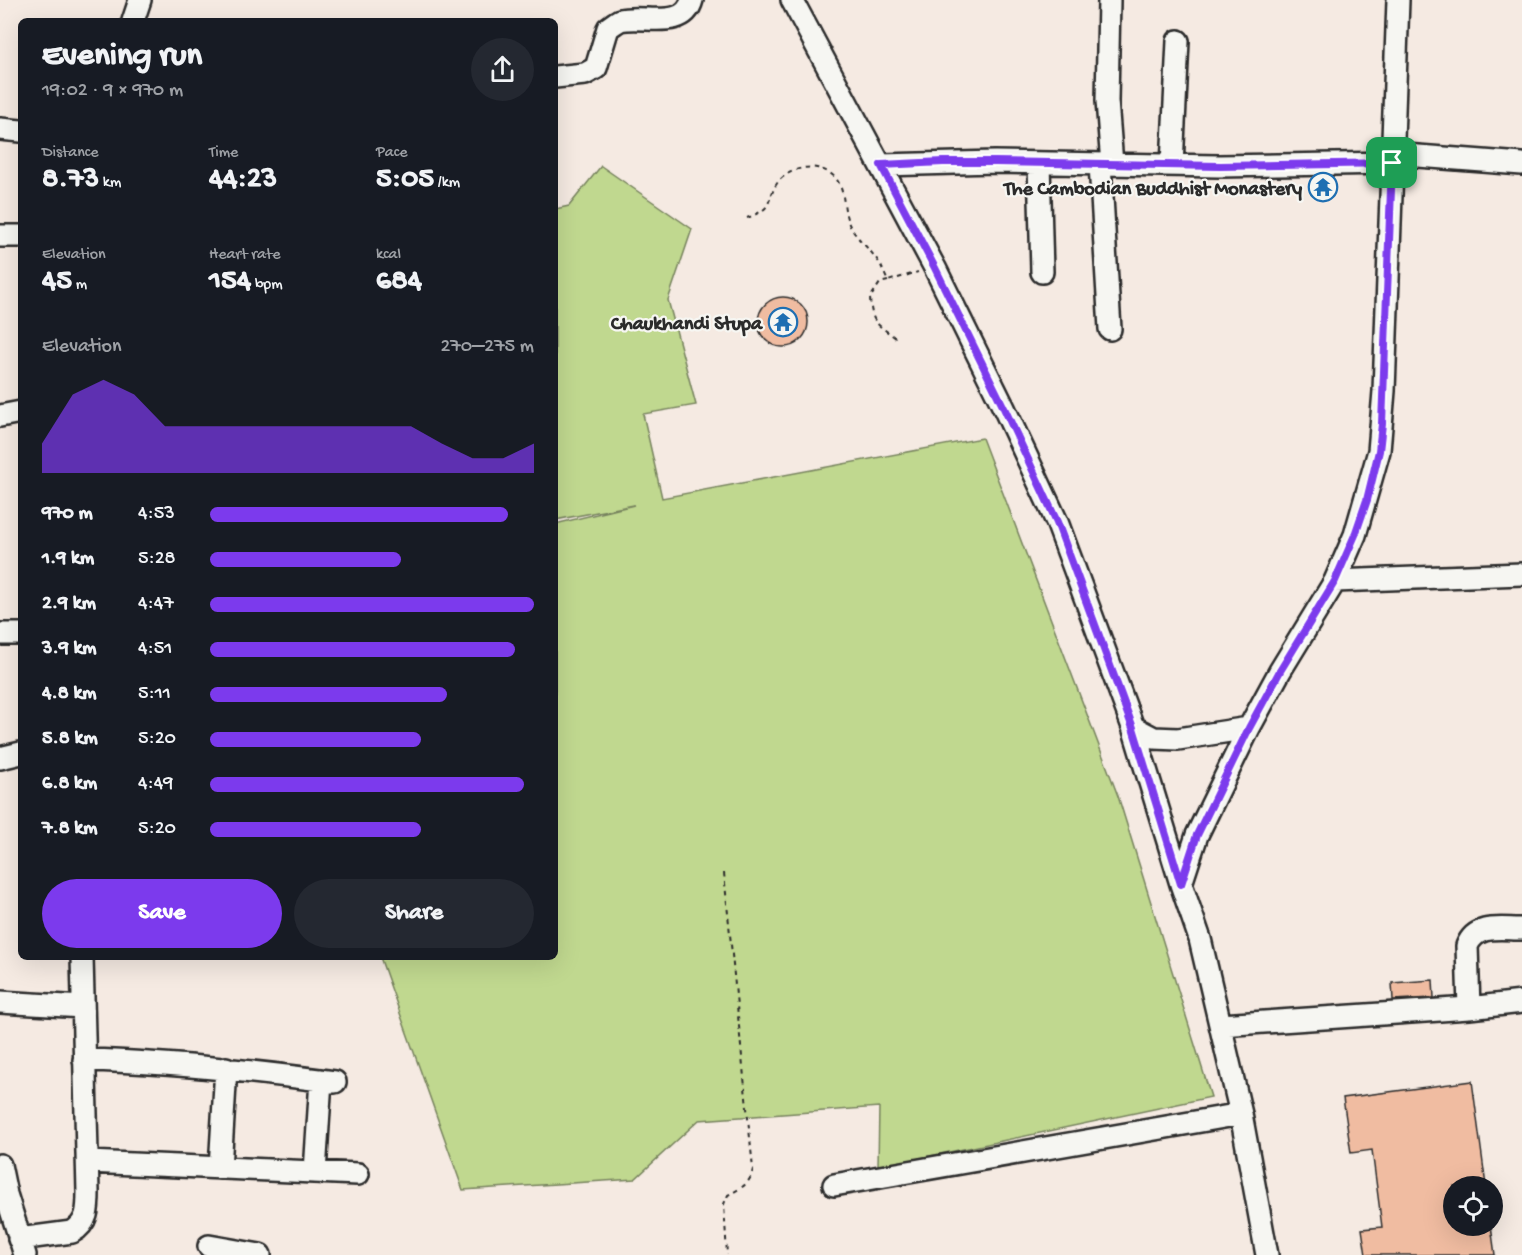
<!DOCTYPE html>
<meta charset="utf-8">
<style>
:root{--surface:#171b24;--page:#242831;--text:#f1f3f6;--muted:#9ea1a6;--accent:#7c3aed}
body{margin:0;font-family:"Gochi Hand",sans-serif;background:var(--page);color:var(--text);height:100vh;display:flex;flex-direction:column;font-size:22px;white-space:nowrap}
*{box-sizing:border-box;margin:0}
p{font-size:20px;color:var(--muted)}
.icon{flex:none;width:33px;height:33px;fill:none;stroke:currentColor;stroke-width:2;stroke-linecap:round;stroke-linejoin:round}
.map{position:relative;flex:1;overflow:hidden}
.side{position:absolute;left:18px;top:18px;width:540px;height:942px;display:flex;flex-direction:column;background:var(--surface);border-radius:9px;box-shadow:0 6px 24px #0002}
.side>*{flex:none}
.fabs{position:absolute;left:1443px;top:1176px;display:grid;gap:12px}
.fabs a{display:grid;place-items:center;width:60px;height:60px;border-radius:50%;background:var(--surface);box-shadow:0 6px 24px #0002;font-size:30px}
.pin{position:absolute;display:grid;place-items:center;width:51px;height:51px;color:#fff;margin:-26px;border-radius:12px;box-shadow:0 3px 9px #0006}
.round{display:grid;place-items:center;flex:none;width:63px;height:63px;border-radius:32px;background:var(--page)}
.overview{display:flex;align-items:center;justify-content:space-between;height:102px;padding:0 24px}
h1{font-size:33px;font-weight:700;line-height:45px}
.metrics{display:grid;grid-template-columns:repeat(3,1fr);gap:9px;height:102px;padding:6px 24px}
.metrics div{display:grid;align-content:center}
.metrics b{font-size:30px;font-weight:700}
.metrics small{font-size:16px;font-weight:400}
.metrics p{font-size:16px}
.chart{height:168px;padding:12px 24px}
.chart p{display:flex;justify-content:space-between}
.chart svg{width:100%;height:108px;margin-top:6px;fill:var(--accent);opacity:.7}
.cta{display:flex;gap:12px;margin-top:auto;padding:12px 24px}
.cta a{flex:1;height:69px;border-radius:36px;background:var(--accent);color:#fff;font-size:24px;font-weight:700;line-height:69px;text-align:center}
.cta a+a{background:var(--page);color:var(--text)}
ul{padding:0 24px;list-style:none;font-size:20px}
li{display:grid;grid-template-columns:96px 72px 1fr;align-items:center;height:45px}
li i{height:15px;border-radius:8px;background:var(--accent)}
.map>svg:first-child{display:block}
</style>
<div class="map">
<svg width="1522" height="1255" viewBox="0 0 1522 1255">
<rect width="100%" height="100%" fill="#f5eae2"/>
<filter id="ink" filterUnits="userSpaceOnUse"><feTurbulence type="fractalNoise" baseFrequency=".0167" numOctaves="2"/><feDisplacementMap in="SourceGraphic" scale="12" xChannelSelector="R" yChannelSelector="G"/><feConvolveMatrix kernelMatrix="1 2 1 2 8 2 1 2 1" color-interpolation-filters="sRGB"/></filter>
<g filter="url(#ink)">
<path fill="#c0d88f" stroke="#76825d" stroke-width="1.5" d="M601,166L692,229L668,300L696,405L643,414L662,498L982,438L1118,796L1211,1097L878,1167L879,1107L699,1120L635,1179L463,1190L380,957H555V524L634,505L555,520V209L569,206Z"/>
<path fill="#f0bca1" stroke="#2b2b2b" stroke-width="1.5" d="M758 322a25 25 0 1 1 50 0a25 25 0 1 1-50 0Z
M1433,980L1434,998L1393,1000L1392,983Z
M1472,1081L1486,1186H1454V1226H1491L1495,1255H1366L1362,1229L1382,1227L1372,1150L1351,1153L1343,1098Z"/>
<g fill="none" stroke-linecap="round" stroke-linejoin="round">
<g stroke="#2b2b2b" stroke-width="26">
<path id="minor" d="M792,0L935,268L1004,408L1057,522L1133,727L1181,884L1200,939L1241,1114L1267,1255
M1109,0L1107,101L1112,164
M133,21L140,0
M555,77L585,74L596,68L608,28C611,26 616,22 620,20C643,14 684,31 692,0
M0,129L21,131
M1392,154L1522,164
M1039,163L1042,272
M1100,164L1110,329
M881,165L995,162L1219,166L1392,163
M1172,165L1178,41
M0,236H21
M0,416L21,412
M1335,581L1522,574
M0,634H21
M1133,727L1154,738L1178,739L1249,728
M0,758L21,753
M1181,884L1197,835L1249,728L1280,671L1335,581L1355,535L1379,451L1384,391L1398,0
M0,1002L83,1007
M1469,1008L1467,946C1476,923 1501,929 1522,929
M1221,1025L1469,1008L1522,1002
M84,1060C168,1062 252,1071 335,1082
M88,1162L358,1174
M0,1165L6,1194L25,1255
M220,1168L226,1068
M315,1172L321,1080
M834,1185L1241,1114
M19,1239L72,1232C88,1223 88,1209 88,1192L82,957
M209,1246L260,1255"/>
</g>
<path stroke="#2b2b2b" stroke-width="2" stroke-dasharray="4.5 4.5" stroke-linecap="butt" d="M747,218C754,215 763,212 767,206C773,194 773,183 786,175C794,169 807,166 817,168C852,176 838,206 851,228C859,241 872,251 880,264C883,269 885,276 888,281L918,272
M888,281L880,283L870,298C872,326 877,323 897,339
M724,873L753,1169C750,1185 741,1188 728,1195L724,1204L727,1255"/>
<use href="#minor" stroke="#f6f6f2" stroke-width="21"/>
</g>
</g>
<g fill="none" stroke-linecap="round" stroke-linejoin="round" filter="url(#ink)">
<g stroke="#fff" stroke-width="12">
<path id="route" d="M943,162H995L1220,166L1392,163L1382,424L1379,451L1367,500L1355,535L1335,581L1280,671L1249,728L1197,835L1181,884L1133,728L1057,522L1004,408L935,268L881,165Z"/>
</g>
<use href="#route" stroke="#7c3aed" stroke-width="8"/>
</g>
<defs>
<g id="temple-ring" transform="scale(1.5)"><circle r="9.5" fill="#f6f6f2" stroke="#1f6fb2" stroke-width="1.5"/><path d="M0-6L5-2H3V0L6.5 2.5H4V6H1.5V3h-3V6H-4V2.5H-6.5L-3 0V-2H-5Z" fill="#1f6fb2"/></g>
</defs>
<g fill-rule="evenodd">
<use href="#temple-ring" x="1323" y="187"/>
<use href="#temple-ring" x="783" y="322"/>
</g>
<g text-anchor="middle" stroke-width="4.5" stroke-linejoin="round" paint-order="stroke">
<g font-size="20" font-weight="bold" fill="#2b2b2b" stroke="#f6f6f2" text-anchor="end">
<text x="1302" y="194">The Cambodian Buddhist Monastery</text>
<text x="762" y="329">Chaukhandi Stupa</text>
</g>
</g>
</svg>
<div class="fabs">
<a><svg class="icon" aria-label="locate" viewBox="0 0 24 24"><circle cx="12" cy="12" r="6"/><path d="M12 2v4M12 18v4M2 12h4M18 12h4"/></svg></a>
</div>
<div class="pin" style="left:1392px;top:163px;background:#1e9e55"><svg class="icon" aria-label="arrive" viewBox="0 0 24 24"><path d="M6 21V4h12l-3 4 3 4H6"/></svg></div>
<section class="side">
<div class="overview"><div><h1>Evening run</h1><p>19:02 · 9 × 970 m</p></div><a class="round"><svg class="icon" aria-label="share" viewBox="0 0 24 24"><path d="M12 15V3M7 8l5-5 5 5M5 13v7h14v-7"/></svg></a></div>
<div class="metrics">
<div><p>Distance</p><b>8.73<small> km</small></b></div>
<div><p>Time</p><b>44:23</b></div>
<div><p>Pace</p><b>5:05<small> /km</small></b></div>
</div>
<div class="metrics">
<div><p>Elevation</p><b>45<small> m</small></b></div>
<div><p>Heart rate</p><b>154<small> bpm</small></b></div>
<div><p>kcal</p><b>684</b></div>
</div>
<div class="chart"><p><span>Elevation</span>270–275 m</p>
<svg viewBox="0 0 160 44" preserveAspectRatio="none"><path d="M0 44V32L10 12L20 6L30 12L40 25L50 25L60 25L70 25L80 25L90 25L100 25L110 25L120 25L130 32L140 38L150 38L160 32V44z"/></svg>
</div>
<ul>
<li><b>970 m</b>4:53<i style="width:92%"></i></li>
<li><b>1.9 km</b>5:28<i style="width:59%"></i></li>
<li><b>2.9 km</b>4:47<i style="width:100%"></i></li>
<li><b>3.9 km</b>4:51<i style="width:94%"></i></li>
<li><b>4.8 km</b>5:11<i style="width:73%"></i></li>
<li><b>5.8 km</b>5:20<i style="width:65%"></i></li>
<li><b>6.8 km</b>4:49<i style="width:97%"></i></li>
<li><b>7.8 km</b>5:20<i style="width:65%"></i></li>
</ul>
<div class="cta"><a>Save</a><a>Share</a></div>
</section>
</div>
